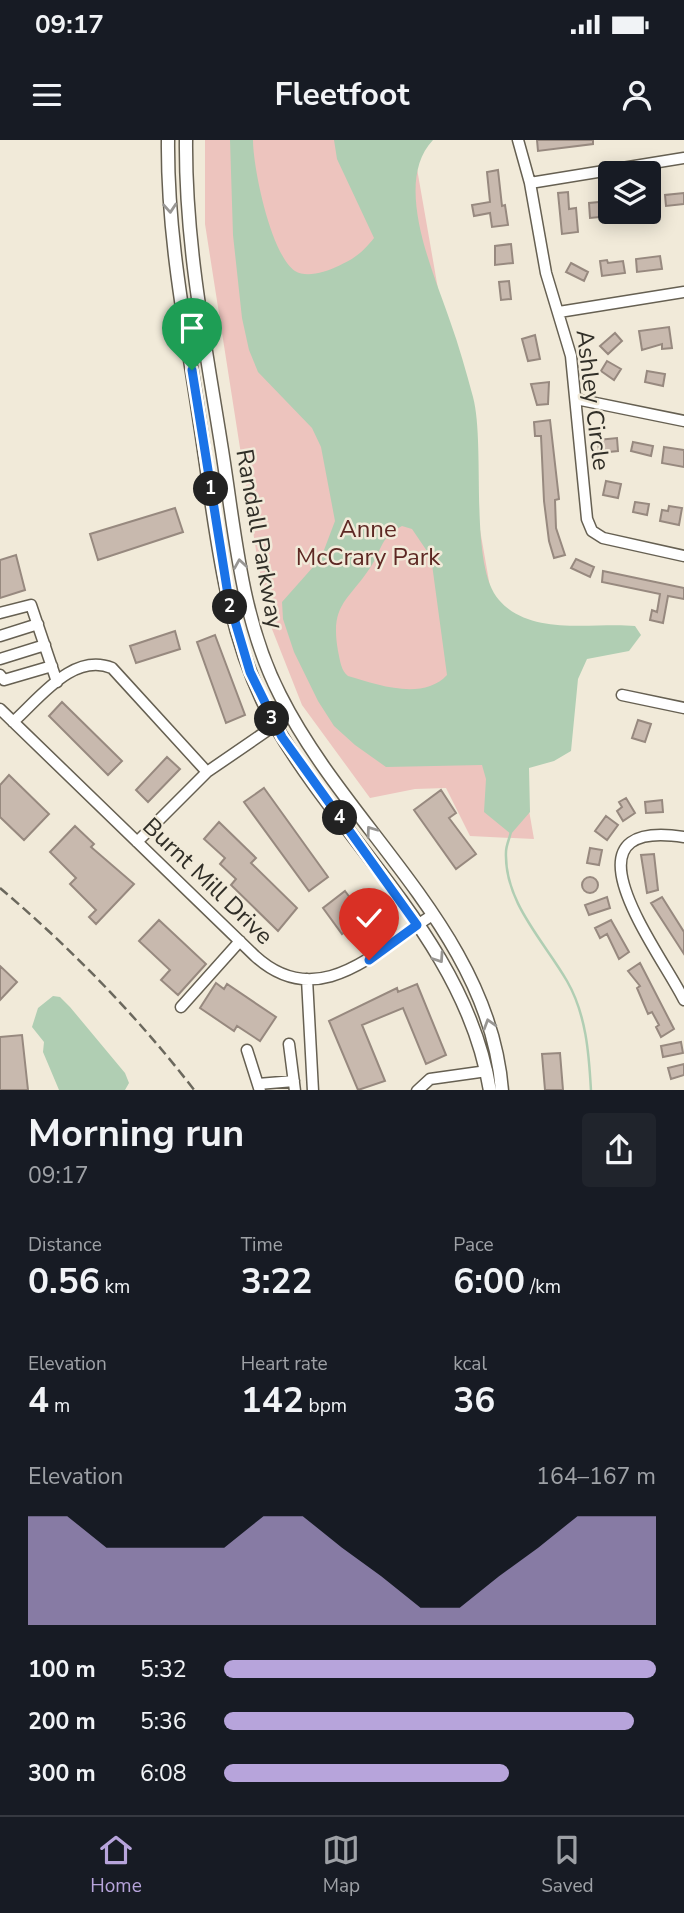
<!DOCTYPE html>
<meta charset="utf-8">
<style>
:root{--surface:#171b24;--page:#20242c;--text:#f1f3f6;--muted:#9ea1a6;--line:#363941;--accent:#b7a4db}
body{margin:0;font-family:"Nunito Sans",sans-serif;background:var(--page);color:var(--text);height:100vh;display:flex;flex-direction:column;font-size:26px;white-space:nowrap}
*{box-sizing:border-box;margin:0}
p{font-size:23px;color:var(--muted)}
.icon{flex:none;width:38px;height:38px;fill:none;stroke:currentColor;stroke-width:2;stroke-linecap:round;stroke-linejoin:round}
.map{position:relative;height:950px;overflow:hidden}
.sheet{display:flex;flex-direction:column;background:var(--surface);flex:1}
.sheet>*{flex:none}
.buttons{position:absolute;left:598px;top:21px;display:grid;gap:14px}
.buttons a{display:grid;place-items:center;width:63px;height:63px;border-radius:7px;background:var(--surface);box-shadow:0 4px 18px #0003;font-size:35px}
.pin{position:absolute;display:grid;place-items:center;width:60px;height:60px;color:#fff;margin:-72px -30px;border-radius:50% 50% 50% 0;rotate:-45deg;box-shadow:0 0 7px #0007}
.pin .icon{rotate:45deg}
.km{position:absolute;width:35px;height:35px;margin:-18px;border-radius:50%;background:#222;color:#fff;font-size:19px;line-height:35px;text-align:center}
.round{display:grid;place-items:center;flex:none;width:74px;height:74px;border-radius:7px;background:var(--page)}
.headline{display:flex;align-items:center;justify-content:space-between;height:119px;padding:0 28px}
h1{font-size:38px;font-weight:700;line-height:52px}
.metrics{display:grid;grid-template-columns:repeat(3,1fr);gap:10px;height:119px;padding:7px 28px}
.metrics div{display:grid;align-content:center}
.metrics b{font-size:35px;font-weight:700}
.metrics small{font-size:19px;font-weight:400}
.metrics p{font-size:19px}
.chart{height:196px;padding:14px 28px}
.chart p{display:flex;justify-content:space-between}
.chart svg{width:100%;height:126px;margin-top:7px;fill:var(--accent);opacity:.7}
ul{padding:0 28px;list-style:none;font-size:23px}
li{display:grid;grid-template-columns:112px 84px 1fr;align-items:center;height:52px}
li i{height:18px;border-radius:9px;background:var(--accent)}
.status{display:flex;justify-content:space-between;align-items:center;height:49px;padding:0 35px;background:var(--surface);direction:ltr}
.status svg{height:19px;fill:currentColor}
header{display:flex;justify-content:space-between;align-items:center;height:91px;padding:0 28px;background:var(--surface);font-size:32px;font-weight:700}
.menu{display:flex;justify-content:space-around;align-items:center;height:98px;border-top:2px solid var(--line);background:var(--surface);font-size:19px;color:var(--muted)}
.menu a{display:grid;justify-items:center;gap:4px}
.menu .selected{color:var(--accent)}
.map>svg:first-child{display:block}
</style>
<div class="status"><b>09:17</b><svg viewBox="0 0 49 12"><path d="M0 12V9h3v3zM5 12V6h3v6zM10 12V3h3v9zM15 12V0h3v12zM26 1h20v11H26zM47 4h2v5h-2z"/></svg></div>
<header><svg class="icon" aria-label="menu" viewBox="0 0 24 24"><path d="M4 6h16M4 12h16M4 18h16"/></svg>Fleetfoot<svg class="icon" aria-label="person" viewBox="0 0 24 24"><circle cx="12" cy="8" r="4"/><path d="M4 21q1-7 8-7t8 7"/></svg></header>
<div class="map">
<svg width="684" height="951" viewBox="0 0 684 951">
<rect width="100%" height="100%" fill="#f1ead9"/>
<path fill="#edc4be" d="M205,0H412L534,699L470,696L446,648L415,649L370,658L302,565L272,489L258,423L205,84Z"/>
<path fill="#b0ceb3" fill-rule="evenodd" d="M230,0H253C253,28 271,115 295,131C306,138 326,132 336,127C354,119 362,113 374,98L337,19L334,0H433C392,43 434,133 450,181C459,206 466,231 473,257C486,306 468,425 499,460C531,497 593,482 635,486L641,495L629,511L587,519L578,539L571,611L554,621L529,628L530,672L511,694L484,672L486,639L482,625L386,627L355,605L334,586L318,561L294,512L283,479L282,462L321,418L335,381L321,307L312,288L258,232L249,210L242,178L233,95ZM402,386L412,389L431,417L447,535C423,561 378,545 348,536C341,531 340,520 338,511C330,465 347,462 370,428C383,409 379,398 402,386Z
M53,856L60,857L70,867L125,933L129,943L125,950H59L43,912L44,902L32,887L38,868Z"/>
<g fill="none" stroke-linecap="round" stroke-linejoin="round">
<path stroke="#b0ceb3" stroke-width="2.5" d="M511,691C510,698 506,705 506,712C504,762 544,801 567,841C586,874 589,913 591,951"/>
</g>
<path fill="#c8b9ae" stroke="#97897f" stroke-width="2" d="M537,0H593V4L538,11Z
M498,30L502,66L505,65L508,85L492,87L490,73L474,76L472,65L490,62L487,32Z
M568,52L569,69L576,68L578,92L562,94L558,53Z
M684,53V64L666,66L665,55Z
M609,61L610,76L590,78L589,63Z
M511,104L513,123L495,125V106Z
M660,116L662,129L637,132L636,119Z
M607,120L608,123L623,121L625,133L602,136L600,121Z
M571,123L588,132L584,141L566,132Z
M509,141L511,159L501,160L499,142Z
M669,187L672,208L662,209V204L642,210L639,191Z
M615,193L622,201L608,214L600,206Z
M535,195L540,219L528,221L522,199Z
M607,221L621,229L614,240L601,231Z
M647,231L665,234L663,246L645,242Z
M549,242L548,264L537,265L531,244Z
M550,280L559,359L555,360L556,388L565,415L554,418L549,401L544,361L541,296H535L534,282Z
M617,298L618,311L599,313L598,300Z
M633,302L653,306L651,316L631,311Z
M664,307L684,310V327L662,323Z
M606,341L621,344L618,358L603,355Z
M635,362L649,364L647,375L633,372Z
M669,366L682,368L679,385L660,381L662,370L668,371Z
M175,368L183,392L98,420L90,394Z
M16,415L25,450L0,458V420Z
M576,419L594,427L590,437L571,428Z
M603,431L684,448V459L668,456L663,483L650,480L652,470L657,472L660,454L602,442Z
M175,491L180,509L136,523L130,506Z
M215,495L245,575L226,583L197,502Z
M62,562L122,621L108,635L49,576Z
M638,580L651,584L645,602L632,598Z
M167,617L180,629L148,662L136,650Z
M9,635L49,674L24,700L0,677V645Z
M264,648L328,737L309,751L244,662Z
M441,650L456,673L449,678L476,714L456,729L414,670Z
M626,658L635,673L623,681L617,671L622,667L619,662Z
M662,660L663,672L646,673L645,662Z
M606,676L618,685L607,700L595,691Z
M219,682L256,718L251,723L297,768L278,791L231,745L236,739L220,724L225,718L204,699Z
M75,686L94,704L91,707L134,744L96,784L89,777L96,770L70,744L76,738L50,712Z
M590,708L602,710L599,725L587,723Z
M654,714L658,750L647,753L641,715Z
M582 745a8 8 0 1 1 16 0a8 8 0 1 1-16 0Z
M345,751L365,778L342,794L323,768Z
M607,757L610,768L589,775L585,765Z
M662,757L684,792V814L651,763Z
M159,780L206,824L178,855L161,840L170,830L139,801Z
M611,780L629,812L619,819L607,794L600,798L595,788Z
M640,823L674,889L661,897L656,887L659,885L652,872L648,874L637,848L640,846L628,831Z
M0,826L17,842L0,860Z
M216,843L224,849L227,844L276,877L260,901L237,886L234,891L200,868Z
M417,844L446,915L426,924L403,868L362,885L385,941L358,950L329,881L397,848L398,852Z
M22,895L28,950H0V897Z
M681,902L683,913L663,917L661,906Z
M560,913L563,950H545L542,914Z
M684,924V935L671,939L668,928Z"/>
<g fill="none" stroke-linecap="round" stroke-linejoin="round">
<g stroke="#666052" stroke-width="13">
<path id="minor" d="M518,0L530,43L546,133L571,216L587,379L592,391L603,398L684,416
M530,43L684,18
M559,172L684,152
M576,259L684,281
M0,473L31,465L57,542
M0,496L38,484
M0,519L45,505
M0,535L4,540L52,526
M622,555L684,568
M0,569L255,816C318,874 377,810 431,776
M13,582C40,558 73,512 112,528L207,632
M684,697C554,677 661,813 684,860
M137,702L207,632L290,575
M307,839L313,951
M181,867L240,801
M289,904L295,951
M247,910L260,951
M258,944L294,941
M417,951L430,939L487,931"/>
</g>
<g stroke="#666052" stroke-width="15">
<path id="major" d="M168,0C167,95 186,190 200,284C216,385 223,494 275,585C346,707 467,806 490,951
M186,0C185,102 205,203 221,304C235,389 240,477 280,555C347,689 490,793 502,951"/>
</g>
<use href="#minor" stroke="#fff" stroke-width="10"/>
<use href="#major" stroke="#fff" stroke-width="12"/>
<path stroke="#6b685d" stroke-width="2.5" stroke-dasharray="10 5" stroke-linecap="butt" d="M0,748C72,809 137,876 195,951"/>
</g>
<defs><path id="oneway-chevron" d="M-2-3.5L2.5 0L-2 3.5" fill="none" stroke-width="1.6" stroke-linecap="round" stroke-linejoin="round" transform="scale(1.75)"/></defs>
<g stroke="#989693">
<use href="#oneway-chevron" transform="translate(170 68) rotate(86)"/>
<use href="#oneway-chevron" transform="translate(240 424) rotate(-99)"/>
<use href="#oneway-chevron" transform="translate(371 691) rotate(-126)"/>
<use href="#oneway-chevron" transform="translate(439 818) rotate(56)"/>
<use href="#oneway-chevron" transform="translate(489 884) rotate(-107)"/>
</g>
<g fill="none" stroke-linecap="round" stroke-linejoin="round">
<g stroke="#fff" stroke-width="14">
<path id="route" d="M192,230L229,461L250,532L282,597L417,785L369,820"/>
</g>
<use href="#route" stroke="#1a73e8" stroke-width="9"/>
</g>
<g text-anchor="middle" stroke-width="5" stroke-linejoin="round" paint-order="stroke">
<g font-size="24" fill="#302e27" stroke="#f1ead9">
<text transform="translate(593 260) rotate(83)" y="8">Ashley Circle</text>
<text transform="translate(260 399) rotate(80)" y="8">Randall Parkway</text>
<text transform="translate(208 741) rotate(44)" y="8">Burnt Mill Drive</text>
</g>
<g font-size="24" fill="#5d2823" stroke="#f1ead9">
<text x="368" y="397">Anne<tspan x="368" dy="28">McCrary Park</tspan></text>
</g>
</g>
</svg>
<div class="buttons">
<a><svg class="icon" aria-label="layers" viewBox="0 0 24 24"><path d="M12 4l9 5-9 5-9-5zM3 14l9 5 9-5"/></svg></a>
</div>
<div class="pin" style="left:192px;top:230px;background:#1e9e55"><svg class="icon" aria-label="arrive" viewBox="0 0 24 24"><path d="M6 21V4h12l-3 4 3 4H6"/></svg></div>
<div class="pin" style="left:369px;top:820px;background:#d93025"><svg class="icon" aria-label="check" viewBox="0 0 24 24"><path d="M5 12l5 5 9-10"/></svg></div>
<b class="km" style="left:211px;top:349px">1</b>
<b class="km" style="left:230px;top:467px">2</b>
<b class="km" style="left:272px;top:579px">3</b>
<b class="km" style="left:340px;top:678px">4</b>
</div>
<section class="sheet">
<div class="headline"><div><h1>Morning run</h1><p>09:17</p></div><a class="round"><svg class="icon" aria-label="share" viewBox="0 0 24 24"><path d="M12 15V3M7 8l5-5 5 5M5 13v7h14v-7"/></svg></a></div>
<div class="metrics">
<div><p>Distance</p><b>0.56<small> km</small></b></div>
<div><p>Time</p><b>3:22</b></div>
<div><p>Pace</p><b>6:00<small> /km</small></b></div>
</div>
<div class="metrics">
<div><p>Elevation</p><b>4<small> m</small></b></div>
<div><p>Heart rate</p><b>142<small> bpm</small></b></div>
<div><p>kcal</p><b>36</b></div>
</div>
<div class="chart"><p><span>Elevation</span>164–167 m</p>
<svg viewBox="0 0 160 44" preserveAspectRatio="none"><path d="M0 44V6L10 6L20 17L30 17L40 17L50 17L60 6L70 6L80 17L90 27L100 38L110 38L120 27L130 17L140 6L150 6L160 6V44z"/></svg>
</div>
<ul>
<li><b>100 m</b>5:32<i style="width:100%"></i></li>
<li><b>200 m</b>5:36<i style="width:95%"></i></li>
<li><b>300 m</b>6:08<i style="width:66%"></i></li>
</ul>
</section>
<nav class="menu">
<a class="selected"><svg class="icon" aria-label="home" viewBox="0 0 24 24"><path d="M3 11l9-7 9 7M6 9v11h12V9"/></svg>Home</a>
<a><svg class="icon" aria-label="map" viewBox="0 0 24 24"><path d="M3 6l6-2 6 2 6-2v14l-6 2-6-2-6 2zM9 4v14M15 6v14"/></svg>Map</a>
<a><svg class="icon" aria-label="saved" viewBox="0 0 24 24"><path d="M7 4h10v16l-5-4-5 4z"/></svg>Saved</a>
</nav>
